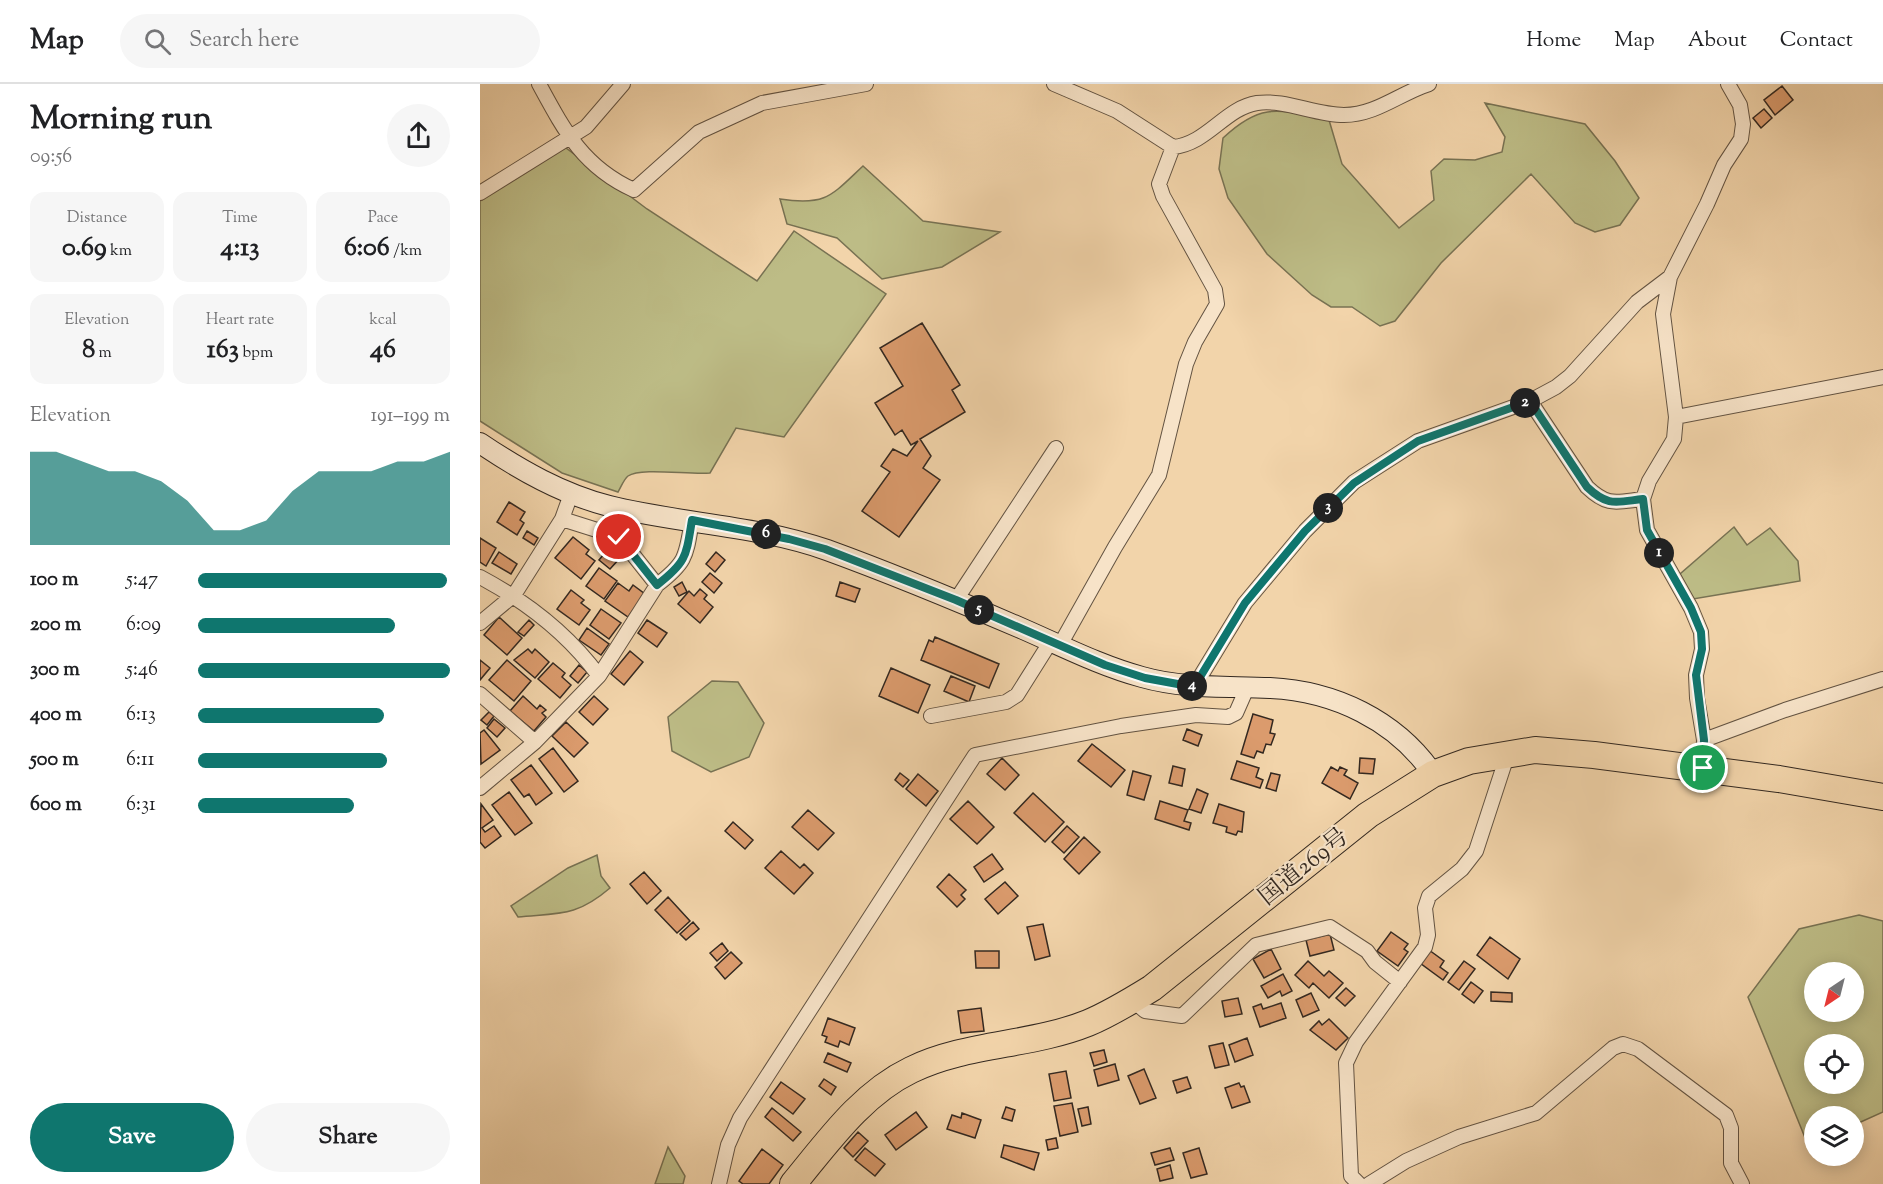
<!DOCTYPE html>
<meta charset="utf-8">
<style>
:root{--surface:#fff;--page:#f6f6f6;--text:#202124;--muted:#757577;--line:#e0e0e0;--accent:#0f766e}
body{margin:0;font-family:"Sorts Mill Goudy","Noto Serif JP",serif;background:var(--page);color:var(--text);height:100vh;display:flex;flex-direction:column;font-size:22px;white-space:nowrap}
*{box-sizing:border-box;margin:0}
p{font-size:20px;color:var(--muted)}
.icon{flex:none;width:33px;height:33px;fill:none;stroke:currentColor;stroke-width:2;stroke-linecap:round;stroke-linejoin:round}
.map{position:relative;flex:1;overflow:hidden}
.drawer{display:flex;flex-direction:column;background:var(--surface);width:480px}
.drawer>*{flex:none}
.needle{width:39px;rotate:215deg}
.controls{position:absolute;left:1324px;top:878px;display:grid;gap:12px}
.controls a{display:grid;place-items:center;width:60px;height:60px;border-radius:50%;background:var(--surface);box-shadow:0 3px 15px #0003;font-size:30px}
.pin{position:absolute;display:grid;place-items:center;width:51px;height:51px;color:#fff;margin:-26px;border:3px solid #fff;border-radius:50%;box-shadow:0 2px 6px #0007}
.km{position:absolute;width:30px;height:30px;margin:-15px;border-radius:50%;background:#222;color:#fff;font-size:16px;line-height:30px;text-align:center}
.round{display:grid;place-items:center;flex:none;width:63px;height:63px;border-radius:32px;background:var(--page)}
.overview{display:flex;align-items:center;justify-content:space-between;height:102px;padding:0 30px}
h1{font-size:33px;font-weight:800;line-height:45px}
.stats{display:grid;grid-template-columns:repeat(3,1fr);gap:9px;height:102px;padding:6px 30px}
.stats div{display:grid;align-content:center;border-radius:15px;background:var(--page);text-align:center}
.stats b{font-size:26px;font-weight:800}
.stats small{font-size:16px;font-weight:400}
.stats p{font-size:16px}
.chart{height:168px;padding:12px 30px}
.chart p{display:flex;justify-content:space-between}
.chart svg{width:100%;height:108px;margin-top:6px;fill:var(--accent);opacity:.7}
.cta{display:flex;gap:12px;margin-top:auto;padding:12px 30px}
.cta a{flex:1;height:69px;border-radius:36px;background:var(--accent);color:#fff;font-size:24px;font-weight:800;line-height:69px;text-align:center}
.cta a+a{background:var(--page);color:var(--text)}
ul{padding:0 30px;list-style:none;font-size:20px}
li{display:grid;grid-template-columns:96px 72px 1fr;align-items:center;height:45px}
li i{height:15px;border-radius:8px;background:var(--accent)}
header{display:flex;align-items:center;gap:36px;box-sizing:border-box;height:84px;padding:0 30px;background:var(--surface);border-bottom:2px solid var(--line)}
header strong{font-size:28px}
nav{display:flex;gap:33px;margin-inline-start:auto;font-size:21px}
.search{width:420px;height:54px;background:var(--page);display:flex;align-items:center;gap:15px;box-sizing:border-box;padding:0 21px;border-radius:33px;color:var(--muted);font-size:22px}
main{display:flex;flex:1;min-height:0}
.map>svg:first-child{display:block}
</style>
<header>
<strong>Map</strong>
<div class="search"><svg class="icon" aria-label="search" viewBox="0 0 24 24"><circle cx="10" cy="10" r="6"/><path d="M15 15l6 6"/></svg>Search here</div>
<nav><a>Home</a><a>Map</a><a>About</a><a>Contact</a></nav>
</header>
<main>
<section class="drawer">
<div class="overview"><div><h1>Morning run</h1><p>09:56</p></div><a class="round"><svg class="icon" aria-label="share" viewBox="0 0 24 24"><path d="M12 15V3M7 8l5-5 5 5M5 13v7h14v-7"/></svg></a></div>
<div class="stats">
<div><p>Distance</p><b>0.69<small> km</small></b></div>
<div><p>Time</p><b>4:13</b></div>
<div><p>Pace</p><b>6:06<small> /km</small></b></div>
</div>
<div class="stats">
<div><p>Elevation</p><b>8<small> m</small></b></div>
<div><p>Heart rate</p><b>163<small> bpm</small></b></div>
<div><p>kcal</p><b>46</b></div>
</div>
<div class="chart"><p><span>Elevation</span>191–199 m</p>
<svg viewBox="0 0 160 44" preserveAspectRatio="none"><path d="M0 44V6L10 6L20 10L30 14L40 14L50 18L60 26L70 38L80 38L90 34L100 22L110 14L120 14L130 14L140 10L150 10L160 6V44z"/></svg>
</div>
<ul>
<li><b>100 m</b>5:47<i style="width:99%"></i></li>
<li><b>200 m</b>6:09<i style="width:78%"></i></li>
<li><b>300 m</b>5:46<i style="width:100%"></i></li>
<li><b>400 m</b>6:13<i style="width:74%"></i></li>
<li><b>500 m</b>6:11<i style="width:75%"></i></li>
<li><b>600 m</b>6:31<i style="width:62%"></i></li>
</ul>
<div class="cta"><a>Save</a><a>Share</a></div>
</section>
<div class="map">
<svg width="1403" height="1100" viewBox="0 0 1403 1100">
<rect width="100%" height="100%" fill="#f2d4aa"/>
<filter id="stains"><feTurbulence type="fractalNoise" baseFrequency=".00333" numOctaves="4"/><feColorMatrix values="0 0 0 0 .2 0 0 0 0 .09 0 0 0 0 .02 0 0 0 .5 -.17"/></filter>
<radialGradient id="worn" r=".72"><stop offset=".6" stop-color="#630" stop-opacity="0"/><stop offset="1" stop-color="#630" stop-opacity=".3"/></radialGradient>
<path fill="#bdbc86" stroke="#787253" stroke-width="1.5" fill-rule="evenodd" d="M1005,19L1105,40L1135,77L1159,114L1140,141L1115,148L1095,139L1051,90L961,179L915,237L900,242L872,223H851L832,211L787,170L748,114L739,85L743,54C782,17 800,26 849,36L862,80L919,144L954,116L951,87L964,75L995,76L1022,68L1025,53Z
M86,64L167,125L277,197L314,147L406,210L304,353L256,344L230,389C209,391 161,383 148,392C144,395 141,403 138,408L82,389L0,337V117L78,66Z
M383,82L443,137L520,148L462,183L402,195L357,154L307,140L300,115C346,122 351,112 383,82Z
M1254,443L1267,461L1290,444L1318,477L1320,497L1213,515L1200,490Z
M232,597L258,598L284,639L269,673L231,688L192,667L188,633Z
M117,771L121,792L130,804C96,833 80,829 38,833L31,822L88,784Z
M1379,831L1403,837V1028L1374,1041V1032H1335V1058L1328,1061L1268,913L1319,845ZM1335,888H1374V927H1335ZM1335,960H1374V999H1335Z
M188,1063L205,1092L203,1100H175Z"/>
<path fill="#db9b6d" stroke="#332820" stroke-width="1.5" d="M1302,2L1313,16L1295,31L1284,16Z
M1284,25L1292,34L1281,44L1273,34Z
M442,239L480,301L472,306L485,328L440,355L451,372L443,384L460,396L419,453L382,427L410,388L401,382L413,365L427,372L438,357L431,361L422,346L415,351L395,319L423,302L400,264Z
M29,418L45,428L40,436L44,439L37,451L17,438Z
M47,447L58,454L54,461L43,454Z
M93,453L109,466L106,470L115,477L101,495L75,474Z
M0,454L16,464L6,482L0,478Z
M129,464L140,474L130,485L119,476Z
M19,468L37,480L31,490L12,479Z
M236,468L245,476L235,488L226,480Z
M119,484L137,497L124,515L106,502Z
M230,489L242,499L234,509L222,498Z
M202,498L207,508L199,512L194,503Z
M360,498L380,505L375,518L356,512Z
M138,499L149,507L153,501L165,510L148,533L125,517Z
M220,505L227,511L224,515L233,523L220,539L198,520L209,507L214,512Z
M91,506L104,516L101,519L110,526L99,541L77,525Z
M121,525L141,539L129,555L110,541Z
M19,533L42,554L27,571L4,551Z
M49,536L54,541L44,552L38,548Z
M167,536L187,549L177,563L158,549Z
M107,544L129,560L121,571L99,556Z
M455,553L519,580L509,604L441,576L449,556L453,558Z
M48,565L52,569L55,565L69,578L55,594L34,576Z
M150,567L163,578L144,601L131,590Z
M0,576L10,584L0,596Z
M27,576L51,597L34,617L9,596Z
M73,579L85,589L82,593L91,601L80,614L58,595Z
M99,581L107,588L98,599L90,592Z
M411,584L450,601L438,629L399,612Z
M471,592L495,602L489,618L464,607Z
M43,612L57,625L60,621L66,626L62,629L66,633L54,647L30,627Z
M114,612L128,625L113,641L99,628Z
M9,628L14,632L7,641L1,636Z
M773,630L793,636L790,649L795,650L791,661L786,660L783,669L777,667L774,674L761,670Z
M14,635L25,644L17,653L7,644Z
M86,638L108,659L94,673L72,652Z
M707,645L722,651L718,662L703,656Z
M4,646L20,666L1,680L0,649Z
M612,660L645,686L631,703L598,677Z
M73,664L98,697L84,708L59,675Z
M522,674L539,691L525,706L507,690Z
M880,674L895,675L893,690L879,689Z
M757,677L779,684L776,693L783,696L780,704L751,695Z
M51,681L72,709L56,721L49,710L44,713L31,696Z
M693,682L705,685L702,702L689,699Z
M851,683L858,687L860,683L867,686L864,691L878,699L870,715L842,699Z
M653,687L671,692L664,716L647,711Z
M420,689L429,696L423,703L415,696Z
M791,689L800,691L796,707L786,704Z
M438,690L458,707L446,722L426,705Z
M717,705L728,710L721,729L709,725Z
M29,708L52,739L35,751L12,721Z
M553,709L584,738L565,758L534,729Z
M488,717L514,743L497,760L470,735Z
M680,717L708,726L704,737L711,739L709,746L675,735Z
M1,720L13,736L2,744L5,748L14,742L21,752L5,764L0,758Z
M739,720L764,728L762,748L758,747L756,751L746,748L747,743L733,739Z
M328,726L354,749L338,766L312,743Z
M253,738L273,756L265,765L245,747Z
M587,742L599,753L584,769L572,758Z
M604,753L620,768L599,790L584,775Z
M301,767L320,784L324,780L333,789L314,810L285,784Z
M512,770L523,785L504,798L494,783Z
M164,788L181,807L167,820L150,800Z
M469,790L486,806L481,811L485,815L477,823L457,803Z
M525,798L538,812L518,830L505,815Z
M188,813L210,837L197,849L175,826Z
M213,838L219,845L206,856L200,850Z
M563,840L570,872L555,876L547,843Z
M911,848L928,860L924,865L928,868L918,882L897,867Z
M850,850L854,866L830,872L826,856Z
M1010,853L1040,875L1028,895L997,871Z
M242,859L248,867L237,877L230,869Z
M791,865L801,885L784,894L773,875Z
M949,866L964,877L960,883L968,889L963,896L940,879Z
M495,867H519V884H496Z
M251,868L262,879L245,895L235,883Z
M828,877L844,892L849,887L863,899L849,914L833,899L829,904L815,891Z
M984,877L995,885L979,906L968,898Z
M803,890L812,907L802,912L800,907L788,914L781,902Z
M991,898L1003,907L994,919L982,910Z
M866,904L875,912L865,922L856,914Z
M1011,908L1032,909V918L1011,917Z
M831,909L839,926L823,933L816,916Z
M758,914L762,930L745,933L742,917Z
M801,919L806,934L780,943L773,923L781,920L783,925Z
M501,924L504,947L481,949L478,927Z
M348,934L375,944L369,961L360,957L358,963L345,958L347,953L342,951Z
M849,935L868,954L856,966L830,946L839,937L842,941Z
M767,954L773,971L755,978L749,961Z
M743,959L749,981L735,984L729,962Z
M624,966L627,978L614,982L610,969Z
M348,969L371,979L367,988L344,978Z
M635,980L639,996L618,1002L614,986Z
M664,985L676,1014L660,1020L648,992Z
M586,987L591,1014L574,1017L569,990Z
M707,993L711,1004L697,1009L693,997Z
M344,995L356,1003L351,1011L339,1002Z
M301,998L325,1015L313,1030L290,1013Z
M759,999L761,1003L764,1002L770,1018L752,1024L745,1004Z
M592,1019L598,1048L580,1052L574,1022Z
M526,1023L535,1026L532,1037L522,1034Z
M608,1023L611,1040L602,1042L598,1025Z
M292,1024L321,1048L313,1057L285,1033Z
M436,1028L447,1043L416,1066L405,1051Z
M482,1029L501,1036L495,1054L467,1045L472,1031L481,1034Z
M378,1048L388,1057L373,1073L364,1064Z
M576,1054L578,1064L568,1066L566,1056Z
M524,1061L559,1069L554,1086L521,1073Z
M385,1064L405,1080L395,1092L375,1076Z
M690,1064L694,1076L675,1081L671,1069Z
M719,1064L727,1090L711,1094L703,1069Z
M282,1065L303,1081L289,1100H263L259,1097Z
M690,1081L693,1094L680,1097L677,1085Z"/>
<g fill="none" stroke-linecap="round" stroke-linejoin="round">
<g stroke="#635342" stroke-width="16">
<path id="street" d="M59,0C84,46 103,83 154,106L219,48L282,19L386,0
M574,0L637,27L693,63C727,60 745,24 777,19C805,15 835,31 864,31C896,31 920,9 949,0
M0,109L106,43L143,0
M1050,317L1107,403C1128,423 1136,418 1163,415
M1196,333L1403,293
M82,435L139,453L177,501C207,478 206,472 212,436
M0,493C45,517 88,550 119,592L55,658L0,704
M476,516L576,364
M0,539L34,511L82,435L91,410
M580,561L635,463L679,391L706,280L715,258L737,220L735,206L683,112L679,100L693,63
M119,592L177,501
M714,603L765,519L825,447L874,398L938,357L1050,317L1076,303L1090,292L1157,218L1190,193
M0,610L55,658
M451,632L526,618L537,611L571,557
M1224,656L1305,626L1403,595
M1223,684L1224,656L1217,614L1216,591L1222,565L1221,548L1211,524L1167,446L1163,415L1169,397L1194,355L1196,333L1183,230L1190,193L1227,120L1244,81L1261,55L1263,40L1260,21L1248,0
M652,916L665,927L702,932L776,861L850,843L887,867L895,878L920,898
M239,1100L248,1061L260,1034L495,671L641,642L716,631L748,633L756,629L767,604
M879,1100L871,1092L866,979L876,958L945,863L948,851L945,824L949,812L982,785L996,767L1028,669
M889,1100L926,1077L979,1053L1056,1029L1133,964L1143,960L1158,965L1246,1031L1251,1044V1079L1262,1100"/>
</g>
<g stroke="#332820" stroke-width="22">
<path id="secondary" d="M0,359C40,386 82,410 129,422C201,440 276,441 347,466C413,490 478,517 543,545C582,562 621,582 662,593C704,605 747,602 790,604C854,607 916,636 953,690"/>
</g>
<g stroke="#332820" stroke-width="28">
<path id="highway" d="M313,1100C347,1059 381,1010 431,986C486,959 551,962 608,939C630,930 651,917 672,904L888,731L953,690L989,677L1055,666L1114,671L1299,695L1403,713"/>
</g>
<use href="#street" stroke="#f7e3c8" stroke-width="14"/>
<use href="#secondary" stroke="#f7e3c8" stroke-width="20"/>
<use href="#highway" stroke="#f2d4aa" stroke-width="26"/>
</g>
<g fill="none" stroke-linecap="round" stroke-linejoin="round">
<g stroke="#fff" stroke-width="12">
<path id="route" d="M139,453L177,501C207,478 206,472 212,436L309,455L345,465L476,516L625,581L665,594L714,603L765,519L825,447L874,399L938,357L1050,317L1107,403C1128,423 1136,418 1163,415L1167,446L1211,524L1221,548L1222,565L1216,591L1224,656L1223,684"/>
</g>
<use href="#route" stroke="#0f766e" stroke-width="8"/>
</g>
<g text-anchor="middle" stroke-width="4.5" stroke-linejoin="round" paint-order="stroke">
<g font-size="24" fill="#332820" stroke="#f7e3c8">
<text transform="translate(823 782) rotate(-39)" y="8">国道269号</text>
</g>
</g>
<rect width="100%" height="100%" filter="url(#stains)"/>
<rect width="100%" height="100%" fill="url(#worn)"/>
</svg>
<div class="controls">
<a><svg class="needle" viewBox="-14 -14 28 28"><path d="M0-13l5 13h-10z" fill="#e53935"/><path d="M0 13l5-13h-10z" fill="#757577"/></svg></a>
<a><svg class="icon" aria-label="locate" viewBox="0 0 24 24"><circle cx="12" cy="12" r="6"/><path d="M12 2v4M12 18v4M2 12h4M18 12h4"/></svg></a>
<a><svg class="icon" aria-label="layers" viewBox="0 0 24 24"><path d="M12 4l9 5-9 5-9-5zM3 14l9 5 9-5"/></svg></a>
</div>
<div class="pin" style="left:1223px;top:684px;background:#1e9e55"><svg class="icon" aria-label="arrive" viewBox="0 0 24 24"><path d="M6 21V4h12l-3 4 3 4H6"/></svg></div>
<div class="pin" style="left:139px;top:453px;background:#d93025"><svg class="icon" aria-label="check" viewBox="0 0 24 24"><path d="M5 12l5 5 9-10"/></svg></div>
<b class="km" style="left:1179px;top:469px">1</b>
<b class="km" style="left:1045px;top:319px">2</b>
<b class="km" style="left:848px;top:424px">3</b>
<b class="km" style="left:712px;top:602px">4</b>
<b class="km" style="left:499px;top:526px">5</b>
<b class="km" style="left:286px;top:450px">6</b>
</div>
</main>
